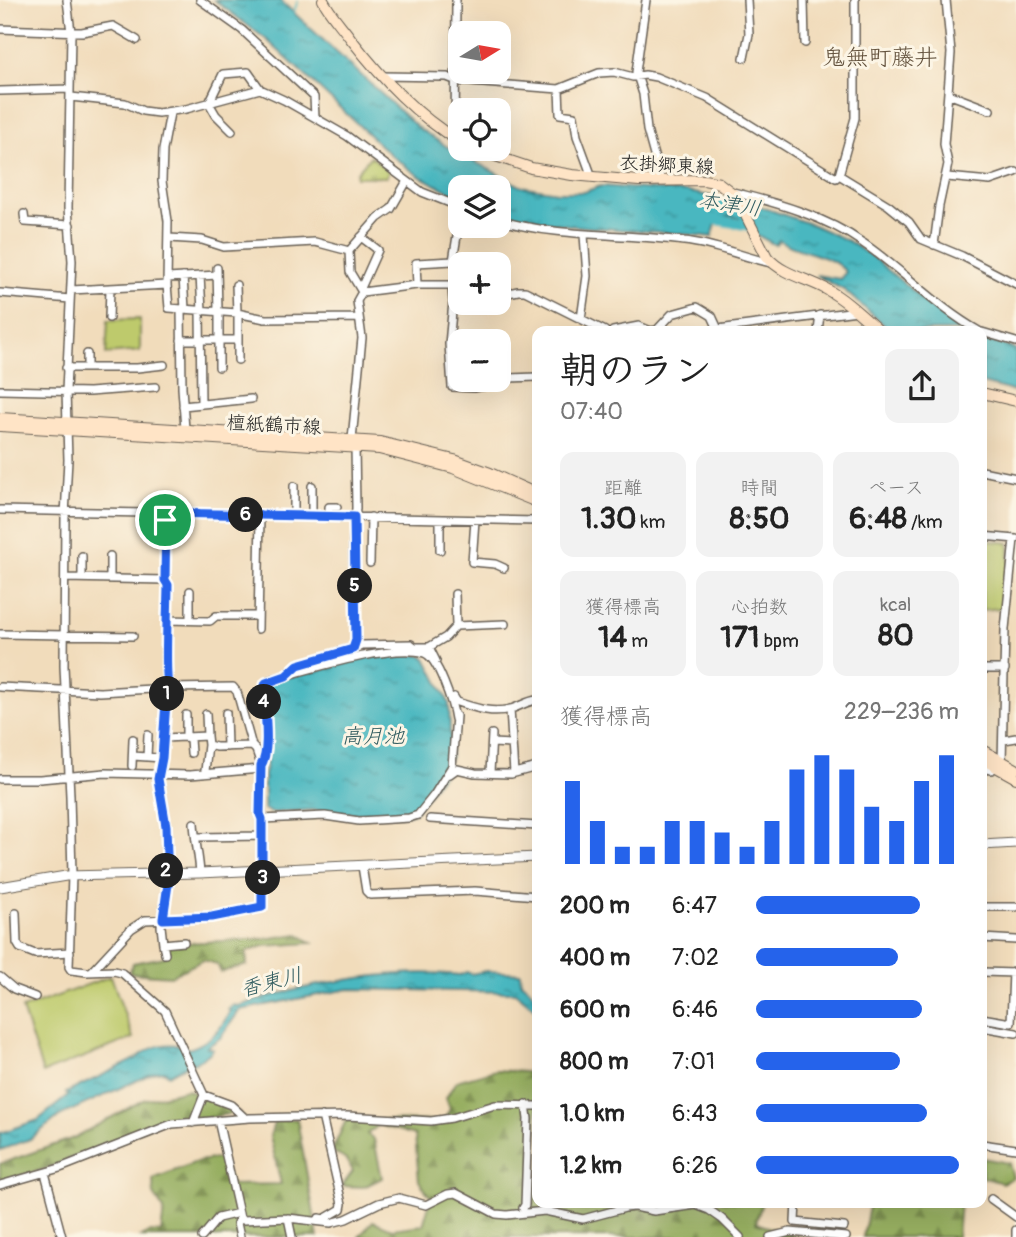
<!DOCTYPE html>
<html lang="ja">
<meta charset="utf-8">
<style>
:root{--surface:#fff;--page:#f2f2f2;--text:#222;--muted:#767676;--accent:#2563eb}
body{margin:0;font-family:Pangolin,"Klee One",sans-serif;background:var(--page);color:var(--text);height:100vh;display:flex;flex-direction:column;font-size:26px;white-space:nowrap}
*{box-sizing:border-box;margin:0}
p{font-size:23px;color:var(--muted)}
.icon{flex:none;width:38px;height:38px;fill:none;stroke:currentColor;stroke-width:2;stroke-linecap:round;stroke-linejoin:round}
.map{position:relative;flex:1;overflow:hidden}
.drawer{position:absolute;left:532px;top:326px;width:455px;height:882px;display:flex;flex-direction:column;background:var(--surface);border-radius:14px;box-shadow:0 7px 28px #0002}
.drawer>*{flex:none}
.needle{width:46px;rotate:79deg}
.buttons{position:absolute;left:448px;top:21px;display:grid;gap:14px}
.buttons a{display:grid;place-items:center;width:63px;height:63px;border-radius:14px;background:var(--surface);box-shadow:0 7px 28px #0002;font-size:35px}
.pin{position:absolute;display:grid;place-items:center;width:60px;height:60px;color:#fff;margin:-30px;border:4px solid #fff;border-radius:50%;box-shadow:0 2px 7px #0007}
.km{position:absolute;width:35px;height:35px;margin:-18px;border-radius:50%;background:#222;color:#fff;font-size:19px;line-height:35px;text-align:center}
.round{display:grid;place-items:center;flex:none;width:74px;height:74px;border-radius:14px;background:var(--page)}
.headline{display:flex;align-items:center;justify-content:space-between;height:119px;padding:0 28px}
h1{font-size:38px;font-weight:800;line-height:52px}
.metrics{display:grid;grid-template-columns:repeat(3,1fr);gap:10px;height:119px;padding:7px 28px}
.metrics div{display:grid;align-content:center;border-radius:14px;background:var(--page);text-align:center}
.metrics b{font-size:30px;font-weight:800}
.metrics small{font-size:19px;font-weight:400}
.metrics p{font-size:19px}
.chart{height:196px;padding:14px 28px}
.chart p{display:flex;justify-content:space-between}
.chart svg{width:100%;height:126px;margin-top:7px;stroke:var(--accent);stroke-width:6}
ul{padding:0 28px;list-style:none;font-size:23px}
li{display:grid;grid-template-columns:112px 84px 1fr;align-items:center;height:52px}
li i{height:18px;border-radius:9px;background:var(--accent)}
.map>svg:first-child{display:block}
</style>
<div class="map">
<svg width="1016" height="1237" viewBox="0 0 1016 1237">
<defs>
<pattern id="forest-firs" width="22" height="20" patternUnits="userSpaceOnUse" patternTransform="scale(1.75)"><rect width="22" height="20" fill="#96ae60"/><path d="M5 1l3.5 6h-7zM16 11l3.5 6h-7z" fill="#7a8d4e"/></pattern>
<pattern id="cemetery-stones" width="16" height="16" patternUnits="userSpaceOnUse" patternTransform="scale(1.75)"><rect width="16" height="16" fill="#beca6c"/><path d="M2 7V4a2 2 0 0 1 4 0v3zM10 15v-3a2 2 0 0 1 4 0v3z" fill="#a3ad5d"/></pattern>
<pattern id="water-ripples" width="26" height="14" patternUnits="userSpaceOnUse" patternTransform="scale(1.75)"><rect width="26" height="14" fill="#48b7c0"/><path d="M2 4q2-2 4 0t4 0M15 11q2-2 4 0t4 0" fill="none" stroke="#3b949b"/></pattern>
</defs>
<rect width="100%" height="100%" fill="#fcf5e5"/>
<filter id="ink" filterUnits="userSpaceOnUse"><feTurbulence type="fractalNoise" baseFrequency=".0143" numOctaves="2"/><feDisplacementMap in="SourceGraphic" scale="14" xChannelSelector="R" yChannelSelector="G"/><feConvolveMatrix kernelMatrix="1 2 1 2 8 2 1 2 1" color-interpolation-filters="sRGB"/></filter>
<filter id="wash" filterUnits="userSpaceOnUse"><feTurbulence type="fractalNoise" baseFrequency=".00686" numOctaves="4" result="noise"/><feDisplacementMap in="SourceGraphic" scale="28" xChannelSelector="R" yChannelSelector="G"/><feGaussianBlur stdDeviation="1.57" result="paint"/><feColorMatrix in="noise" values="0 0 0 0 0 0 0 0 0 0 0 0 0 0 0 0 0 1.4 0 .05"/><feComposite in="paint" operator="in"/></filter>
<g filter="url(#wash)">
<rect width="100%" height="100%" fill="#f1dcbb"/>
<path fill="#beca6c" stroke="#6d7344" stroke-width="2" d="M140,319V351L106,354L108,320Z
M982,540L1009,543V571L1002,608L982,610Z
M111,976L133,1038L43,1073L22,1009Z"/>
<path fill="url(#forest-firs)" stroke="#59653e" stroke-width="2" d="M298,934L312,943L264,946L246,952L247,965L221,972L217,964L203,960L171,976L129,973L133,963L165,957V944L264,939Z
M496,1070L537,1073V1202H762L756,1223L794,1236L803,1237H359L373,1221L392,1229L423,1225L431,1198L419,1181L415,1135L379,1125L367,1134L374,1139L382,1178L364,1187L342,1186L353,1171L346,1160L332,1151L346,1120L443,1121L450,1109L446,1098L456,1081Z
M187,1090L238,1112L201,1119L172,1117L45,1169L0,1181V1164L74,1138L143,1100Z
M297,1119L318,1237H141L150,1232L161,1233L164,1210L154,1195L153,1179L199,1161L220,1158L232,1185L281,1184L270,1136L275,1120Z
M982,1158L1009,1163L1013,1178L1002,1183L982,1177Z
M870,1202H960L957,1237H863Z"/>
<path fill="url(#cemetery-stones)" stroke="#6d7344" stroke-width="2" d="M371,156L389,172L386,177H356L357,172Z"/>
<path fill="url(#water-ripples)" stroke="#326a6e" stroke-width="2" d="M214,0H280L417,127L449,148L520,186L557,192H584L601,186L689,192L756,205L813,225L848,241L875,259L927,303L966,331H891L844,290L816,275L840,279L846,272C829,252 799,254 779,240L775,245L743,227L739,218L730,216L718,218L712,237C641,228 567,232 499,211V187H460V197L419,176L392,156L267,40Z
M982,339L1016,349V392L982,383Z
M419,655L426,658L449,703L451,756L444,772L414,813L406,815L361,814L310,810L271,813L264,809V775L268,756V684L276,679L319,671L367,657Z
M486,971L520,973L521,982C531,988 537,998 537,1010L515,992L349,989L240,1010L220,1038L207,1047L213,1049C204,1062 182,1065 169,1075L164,1071L155,1072L61,1115L30,1139L0,1150V1133L38,1120L69,1095L66,1093L136,1059C151,1045 170,1040 189,1049C210,1041 220,1032 230,1011L228,1009L233,1005L237,1006C251,1003 265,997 279,994C337,979 401,969 461,975L467,972L471,974Z"/>
<g fill="none" stroke-linecap="round" stroke-linejoin="round">
<path stroke="#48b7c0" stroke-width="2" d="M294,12L298,0"/>
<path stroke="#48b7c0" stroke-width="10" d="M706,218L756,227"/>
</g>
</g>
<g filter="url(#ink)">
<g fill="none" stroke-linecap="round" stroke-linejoin="round">
<g stroke="#675f54" stroke-width="10">
<path id="minor" d="M67,0L71,32L68,208L72,261L66,391L68,460L65,515L64,666L70,796L72,875L69,967L71,970L87,972L114,971L122,973L165,1011L204,1095L231,1105L245,1118
M200,0L242,30L314,97L315,117
M646,0L636,72L643,94L647,130L661,181
M804,0L805,43
M855,0V118L839,175L888,205L909,222L921,239L962,256L1016,284
M0,29L82,32L113,26L137,40
M744,58L749,34L747,0
M381,76L447,77L457,81L559,89L599,73L614,72L633,77L645,75L656,77L707,98L836,178L839,175
M559,89L560,114L574,116L577,136L592,177
M0,91L70,89
M948,94L990,110
M71,97L125,103L143,111L158,113L186,109L260,89L284,100L347,136L422,192L460,207
M232,131L216,115L209,103L223,74L248,72L260,89
M455,139L456,0
M947,177L990,181L1016,172
M733,192C777,203 825,216 863,243C903,270 936,307 979,331
M24,214L25,222L70,225
M499,220C560,238 622,233 684,241C715,244 742,257 772,263
M361,237L378,250L361,288
M169,238L202,240L224,247L315,242L349,251
M934,245L939,206L948,164L944,144L951,53L946,0
M217,268L218,311
M200,276L202,310
M183,277L185,309
M168,278L217,275
M167,285L169,308L237,313L265,319L359,318
M236,285L237,313
M417,285L416,263L453,261L460,217
M71,290L167,285L168,221L162,181L163,150L170,113
M362,292L417,285H450L452,287L453,302L460,301
M0,293L70,299
M499,295L518,291H525L605,331
M453,302L449,344L452,387L474,388L496,384L509,378L537,377
M181,309L182,388L185,429
M200,310L201,404
M219,311V367
M109,318L110,289
M581,319L587,276L584,235
M613,331L639,326L651,331L657,330L672,314L697,307L712,316L718,329L857,311
M818,331L820,315
M982,332L1016,342
M181,340H238
M238,360V313
M66,368H137L164,365
M87,368V354
M0,390L89,392L155,387
M183,406L251,399
M352,439L362,338L357,301L362,292L350,272L349,251L378,218L391,209L407,181
M982,471L1016,478
M0,510L537,521
M294,515V486
M312,515V486
M329,516V507H337
M440,519V550
M475,520L472,562L495,564L504,568
M982,536L1016,539
M82,556V577
M110,556V578
M370,563L371,517
M65,578L165,580
M167,620L210,621L216,616H257
M190,620V591
M456,626L505,624
M258,629L260,515
M0,634L133,636
M429,647L446,637L456,626L455,594
M353,649L356,640L353,542L356,508L355,446
M982,669H1005
M289,673L298,665L362,645L411,644L415,647H429L436,661
M0,687L100,692L169,688
M167,689L162,758L158,779L166,826L168,884L161,926L163,944L184,942
M454,697L457,702C476,708 491,714 511,709C521,706 527,701 537,700
M510,709L514,773
M226,713L227,747
M206,714L207,736
M186,715V737L190,739L191,753
M164,738L207,736L208,745L216,747L252,746
M1004,740L1016,738
M492,743L512,744
M133,756L162,758
M147,757L148,735
M1002,762L1005,629L1014,539
M261,765C274,747 259,705 266,683L270,680C304,671 391,643 424,653C438,657 453,705 455,719
M132,766L133,739
M982,768L991,770L997,767
M205,771L208,745
M490,773L492,734
M450,774L457,769L475,773L511,774L537,767
M0,779H40L105,773L190,775L261,769
M262,819L325,816L359,821L409,818L418,815L434,795L452,766L456,716
M430,819L537,826
M194,823C195,841 199,856 200,873
M199,837L262,836
M362,866L366,891L370,895L475,891L537,896
M982,907H1016
M16,913L17,943L20,948L35,954L70,952
M982,938L1016,940
M163,944L165,954
M92,971L131,929L145,920L212,917L262,907L261,765L256,750L252,746L237,692L233,687L169,688C164,678 168,602 168,585L165,580L166,513
M982,972L1015,973
M0,977L14,989L35,997
M982,1018L1011,1023L1013,972
M982,1027L1016,1033
M218,1120L240,1218L243,1220L288,1218L331,1223L346,1219L379,1203L399,1198L426,1205L448,1194L456,1193L496,1214L507,1215L545,1211L583,1219L625,1208L635,1207L654,1211L696,1205L709,1210L722,1219L740,1237
M193,1123L204,1095
M982,1144L1016,1149
M45,1173L62,1237
M0,1185L60,1168L172,1124L250,1118L298,1117L347,1116L431,1121L452,1118L495,1105L537,1106
M991,1199L1016,1217
M653,1202H659
M796,1202L795,1222L844,1227
M523,1208L525,1205L528,1119L526,1104
M240,1218L237,1223L240,1237
M288,1218L292,1237
M318,1221L319,1218L324,1219L341,1209L342,1204L322,1116
M1016,1230V1237
M202,1237L218,1218L239,1213
M770,1237L790,1232L846,1237"/>
</g>
<g stroke="#675f54" stroke-width="11">
<path id="tertiary" d="M982,845L1016,843
M0,887L66,876L200,873L537,857"/>
</g>
<g stroke="#675f54" stroke-width="12">
<path id="secondary" d="M323,0C330,14 342,26 351,39C383,80 416,115 460,142
M475,149L531,168L572,175L639,181L704,180L719,183L736,196L767,257C783,275 806,278 826,289C846,300 862,316 879,331
M982,393L1016,401
M0,418L380,442L454,460L490,473L537,494
M0,426L379,449L453,468L537,502
M982,750L1016,769
M982,759L1016,778"/>
</g>
<use href="#minor" stroke="#fff" stroke-width="7"/>
<use href="#tertiary" stroke="#fff" stroke-width="9"/>
<use href="#secondary" stroke="#ffe4c6" stroke-width="10"/>
</g>
</g>
<g fill="none" stroke-linecap="round" stroke-linejoin="round" filter="url(#ink)">
<g stroke="#fff" stroke-width="14">
<path id="route" d="M166,513L354,517L356,640L353,649L298,665L286,676L266,683L264,689C264,707 271,752 261,765L260,814L262,819V907L212,917L163,919L168,884L166,826L158,779L162,758L167,688H169C164,678 168,602 168,585L165,580Z"/>
</g>
<use href="#route" stroke="#2563eb" stroke-width="9"/>
</g>
<g text-anchor="middle" stroke-width="6" stroke-linejoin="round" paint-order="stroke">
<g font-size="19" fill="#1c1c1c" stroke="#fcf5e5">
<text transform="translate(667 164) rotate(3)" y="7">衣掛郷東線</text>
<text transform="translate(274 424) rotate(3)" y="7">檀紙鶴市線</text>
</g>
<g font-size="21" font-style="italic" fill="#2e5a5e" stroke="#fcf5e5">
<text transform="translate(730 204) rotate(9)" y="7">本津川</text>
<text x="373" y="743">高月池</text>
<text transform="translate(271 982) rotate(-14)" y="7">香東川</text>
</g>
<g font-size="23" fill="#63523d" stroke="#fcf5e5">
<text x="880" y="65">鬼無町藤井</text>
</g>
</g>
</svg>
<div class="buttons">
<a><svg class="needle" viewBox="-14 -14 28 28"><path d="M0-13l5 13h-10z" fill="#e53935"/><path d="M0 13l5-13h-10z" fill="#767676"/></svg></a>
<a><svg class="icon" aria-label="locate" viewBox="0 0 24 24"><circle cx="12" cy="12" r="6"/><path d="M12 2v4M12 18v4M2 12h4M18 12h4"/></svg></a>
<a><svg class="icon" aria-label="layers" viewBox="0 0 24 24"><path d="M12 4l9 5-9 5-9-5zM3 14l9 5 9-5"/></svg></a>
<a>+</a>
<a>−</a>
</div>
<div class="pin" style="left:165px;top:520px;background:#1e9e55"><svg class="icon" aria-label="arrive" viewBox="0 0 24 24"><path d="M6 21V4h12l-3 4 3 4H6"/></svg></div>
<b class="km" style="left:167px;top:694px">1</b>
<b class="km" style="left:166px;top:871px">2</b>
<b class="km" style="left:263px;top:878px">3</b>
<b class="km" style="left:264px;top:702px">4</b>
<b class="km" style="left:355px;top:586px">5</b>
<b class="km" style="left:246px;top:515px">6</b>
<section class="drawer">
<div class="headline"><div><h1>朝のラン</h1><p>07:40</p></div><a class="round"><svg class="icon" aria-label="share" viewBox="0 0 24 24"><path d="M12 15V3M7 8l5-5 5 5M5 13v7h14v-7"/></svg></a></div>
<div class="metrics">
<div><p>距離</p><b>1.30<small> km</small></b></div>
<div><p>時間</p><b>8:50</b></div>
<div><p>ペース</p><b>6:48<small> /km</small></b></div>
</div>
<div class="metrics">
<div><p>獲得標高</p><b>14<small> m</small></b></div>
<div><p>心拍数</p><b>171<small> bpm</small></b></div>
<div><p>kcal</p><b>80</b></div>
</div>
<div class="chart"><p><span>獲得標高</span>229–236 m</p>
<svg viewBox="0 0 160 44" preserveAspectRatio="none"><path d="M5 44V15M15 44V29M25 44V38M35 44V38M45 44V29M55 44V29M65 44V33M75 44V38M85 44V29M95 44V11M105 44V6M115 44V11M125 44V24M135 44V29M145 44V15M155 44V6"/></svg>
</div>
<ul>
<li><b>200 m</b>6:47<i style="width:81%"></i></li>
<li><b>400 m</b>7:02<i style="width:70%"></i></li>
<li><b>600 m</b>6:46<i style="width:82%"></i></li>
<li><b>800 m</b>7:01<i style="width:71%"></i></li>
<li><b>1.0 km</b>6:43<i style="width:84%"></i></li>
<li><b>1.2 km</b>6:26<i style="width:100%"></i></li>
</ul>
</section>
</div>
